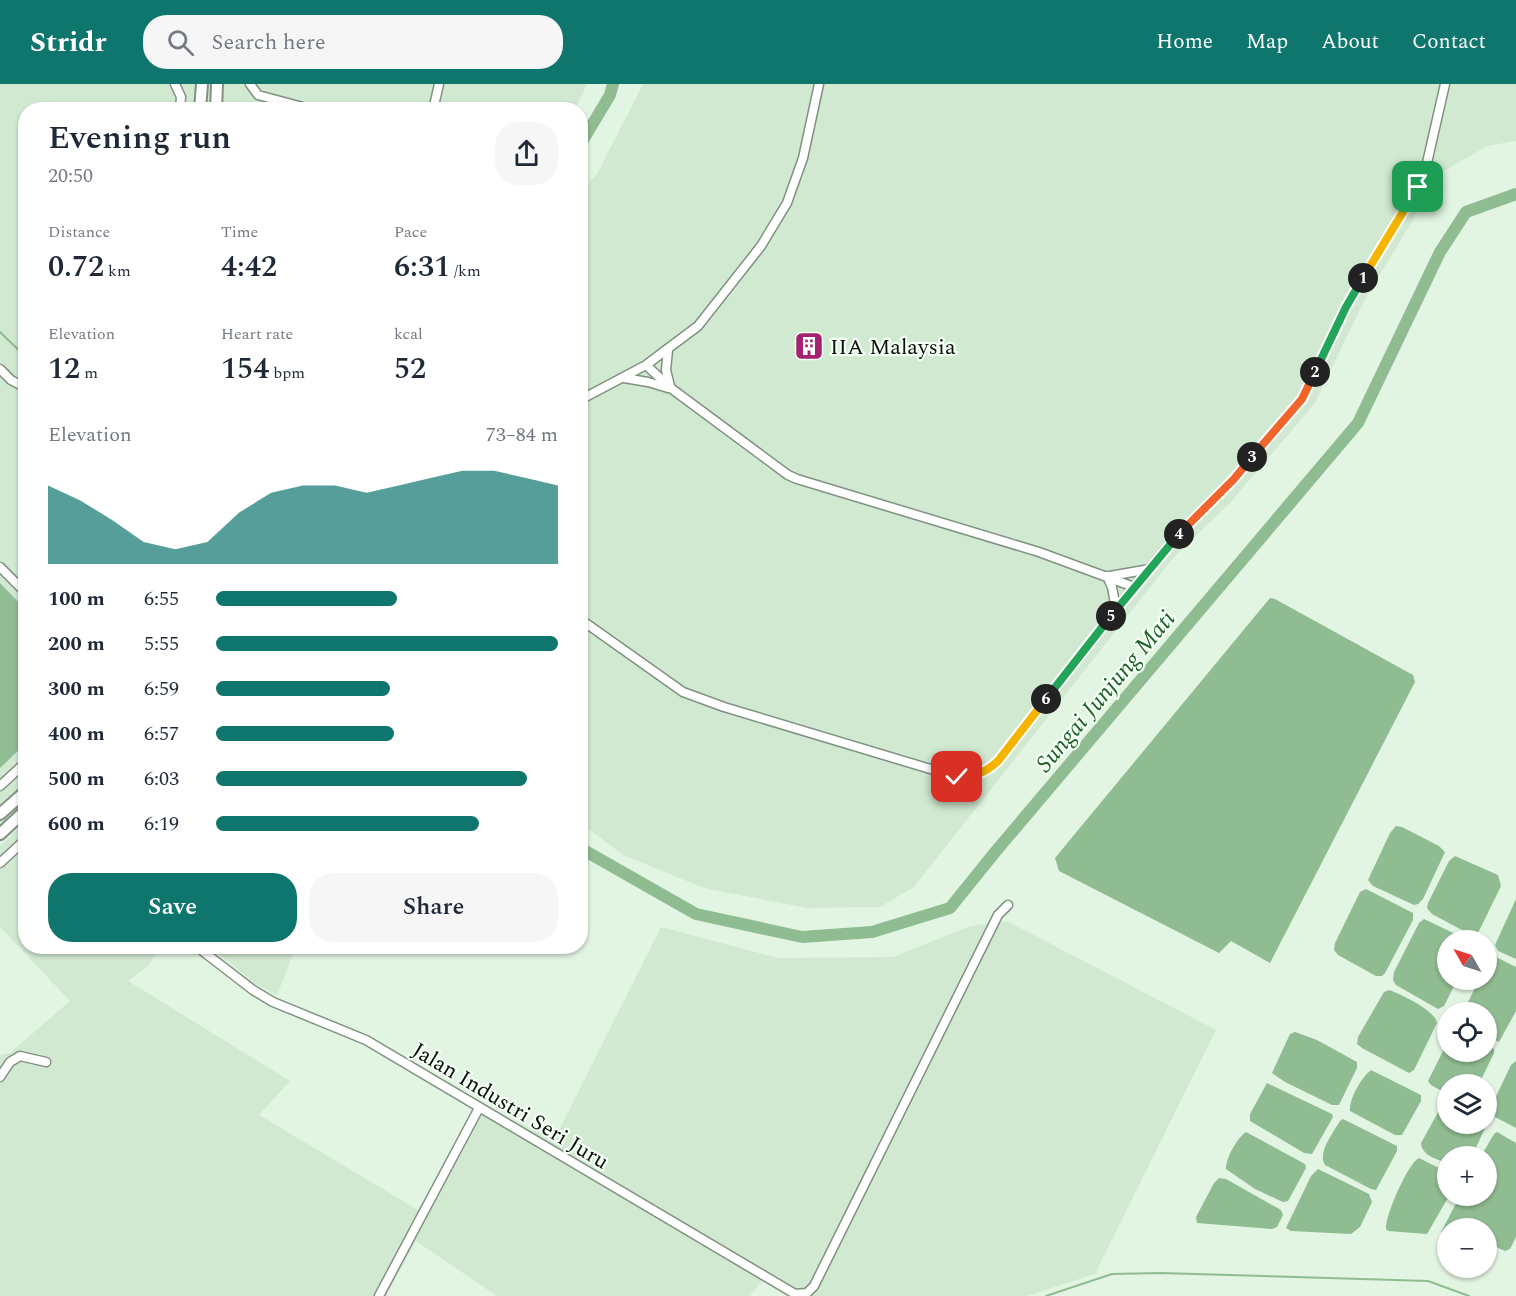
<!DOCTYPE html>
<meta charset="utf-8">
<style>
:root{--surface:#fff;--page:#f6f6f7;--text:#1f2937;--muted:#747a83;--accent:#0f766e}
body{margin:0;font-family:Spectral,serif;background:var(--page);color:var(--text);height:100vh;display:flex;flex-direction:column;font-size:22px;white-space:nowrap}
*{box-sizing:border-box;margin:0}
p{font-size:20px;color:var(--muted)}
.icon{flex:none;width:33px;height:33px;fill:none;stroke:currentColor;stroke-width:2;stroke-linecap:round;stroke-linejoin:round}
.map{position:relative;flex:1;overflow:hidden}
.panel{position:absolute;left:18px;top:18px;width:570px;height:852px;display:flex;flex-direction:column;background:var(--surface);border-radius:24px;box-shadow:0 2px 4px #0004}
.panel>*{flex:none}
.needle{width:39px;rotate:309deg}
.fabs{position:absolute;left:1437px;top:846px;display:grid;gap:12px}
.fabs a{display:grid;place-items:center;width:60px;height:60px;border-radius:50%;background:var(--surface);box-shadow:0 2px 4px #0004;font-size:30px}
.pin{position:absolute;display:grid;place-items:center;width:51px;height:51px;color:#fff;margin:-26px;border-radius:12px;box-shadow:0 3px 9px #0006}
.km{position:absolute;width:30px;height:30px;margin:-15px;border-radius:50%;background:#222;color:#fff;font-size:16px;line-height:30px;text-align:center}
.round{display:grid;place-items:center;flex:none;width:63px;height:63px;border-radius:24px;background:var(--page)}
.overview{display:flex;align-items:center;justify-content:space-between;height:102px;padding:0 30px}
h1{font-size:33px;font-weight:600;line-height:45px}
.figures{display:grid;grid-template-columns:repeat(3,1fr);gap:9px;height:102px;padding:6px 30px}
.figures div{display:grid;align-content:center}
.figures b{font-size:30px;font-weight:600}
.figures small{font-size:16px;font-weight:400}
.figures p{font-size:16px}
.chart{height:168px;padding:12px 30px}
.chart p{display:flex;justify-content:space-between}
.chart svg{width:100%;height:108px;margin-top:6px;fill:var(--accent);opacity:.7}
.action{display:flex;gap:12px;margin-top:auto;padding:12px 30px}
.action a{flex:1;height:69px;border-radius:24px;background:var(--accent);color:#fff;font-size:24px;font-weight:600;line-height:69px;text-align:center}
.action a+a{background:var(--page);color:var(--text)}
ul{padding:0 30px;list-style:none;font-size:20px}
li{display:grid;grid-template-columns:96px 72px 1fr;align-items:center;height:45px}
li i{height:15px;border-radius:8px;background:var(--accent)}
header{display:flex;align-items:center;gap:36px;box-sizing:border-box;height:84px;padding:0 30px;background:var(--accent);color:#fff}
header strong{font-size:28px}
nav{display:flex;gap:33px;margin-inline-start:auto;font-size:21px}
.search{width:420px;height:54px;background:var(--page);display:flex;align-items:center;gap:15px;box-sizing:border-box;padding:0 21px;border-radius:24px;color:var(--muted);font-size:22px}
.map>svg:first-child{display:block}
</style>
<header>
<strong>Stridr</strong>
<div class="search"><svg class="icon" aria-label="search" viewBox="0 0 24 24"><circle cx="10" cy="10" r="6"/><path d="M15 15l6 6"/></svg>Search here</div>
<nav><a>Home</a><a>Map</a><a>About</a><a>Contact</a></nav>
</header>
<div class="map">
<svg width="1516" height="1212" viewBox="0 0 1516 1212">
<rect width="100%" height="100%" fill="#e2f4e2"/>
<path fill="#d1e9d1" d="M0,0H587L575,26H26V735L0,759Z
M643,0H1516V57L1487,62L1442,88L1365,215L1315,319L1230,419L1173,474L914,803L880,823L807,824L704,804L623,771L581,739V108L597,90Z
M25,737L26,862L159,863L149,881L128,897L290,997L259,1031L418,1126L481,1020L554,1056L661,843L778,874L893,873L970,842L1007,837L1216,946L1095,1190L1027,1212H792L762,1197L750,1212H497L416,1157L386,1212H0V971L10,969L70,917L0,843V762Z
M292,863L295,866L277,911L256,900L210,863Z"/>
<path fill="#91bd94" d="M0,499L25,525L26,659L0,684Z"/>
<path fill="#90bc92" d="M1270,514L1275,515L1413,591L1415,598L1270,879L1231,857L1219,869L1059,787L1055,774Z
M1396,742L1402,743L1439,762L1445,768L1423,815L1418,820L1414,821L1373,802L1368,796L1390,749Z
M1455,772L1498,791L1501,802L1479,847L1473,852L1432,830L1427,824L1428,819L1449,777Z
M1366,805L1413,829V836L1385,889L1382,892H1376L1338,871L1334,866L1335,859L1360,808Z
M1516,815V875L1498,867L1495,861Z
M1424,835L1468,856H1448V896H1457L1444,922L1438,925L1396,901L1393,896L1394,888L1419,839Z
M1492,871L1516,883V927L1499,958L1487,952L1486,928H1463L1479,896H1486L1487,879Z
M1389,906C1401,910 1436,927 1437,939L1414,986L1409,989L1362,964L1357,960L1358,953L1384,908Z
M1295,948L1317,956L1357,978V984L1339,1021H1332L1285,998L1272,989L1290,950Z
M1447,959L1448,968H1486L1487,960L1494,965V969L1479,1000H1448L1447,1010L1431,1001L1428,997Z
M1516,977V1044L1493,1032L1489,1027L1511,981Z
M1371,986L1421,1011V1017L1402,1051H1395L1350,1027C1349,1014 1362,993 1371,986Z
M1267,999L1332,1030L1333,1033L1312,1070L1304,1069L1250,1037V1030Z
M1447,1020L1448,1040H1485L1486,1042L1472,1072H1448L1447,1079C1437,1075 1422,1072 1421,1059L1441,1023Z
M1343,1035L1397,1062V1067L1376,1106L1371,1105L1325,1081C1317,1069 1333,1049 1340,1037Z
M1246,1048L1305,1080L1306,1084L1288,1117L1283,1118L1255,1105L1226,1085C1226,1074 1237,1054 1246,1048Z
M1497,1048L1516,1059V1153L1510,1165L1505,1167L1487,1159L1486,1144H1448L1447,1152L1441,1148L1460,1112H1486V1072H1481L1494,1050Z
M1419,1074L1447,1088L1449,1112L1427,1150L1388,1147L1386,1145C1385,1132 1408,1079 1419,1074Z
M1318,1085L1369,1110L1372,1118L1360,1143L1351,1150L1291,1147L1286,1144L1311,1092Z
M1219,1094L1226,1095L1281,1126L1283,1131L1277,1143L1272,1145L1197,1139L1196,1133L1214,1099Z"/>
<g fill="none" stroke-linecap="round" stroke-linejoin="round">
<path stroke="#90bc92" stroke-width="2" d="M0,248L26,273
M1046,1212L1112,1190L1161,1189L1428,1197L1469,1212"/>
<path stroke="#90bc92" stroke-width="12" d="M580,61L610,11L613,0
M580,764L696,830L802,853L872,848L950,824L996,767L1358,339L1440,168L1466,128L1516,110"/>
<g stroke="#809181" stroke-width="11">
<path id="minor" d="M175,0L181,13L180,26
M250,0L258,11L314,26
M433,26L439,0
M668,266L666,286L670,302
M646,281L672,305L788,391L797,395L1039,468L1134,503
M0,285L11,296L26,304
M624,294L648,298L668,304
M580,316L646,281L698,242L761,162L787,119L803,74L819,0
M0,483L26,509
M1107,492L1112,503L1116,525
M1110,492L1150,485
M580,535L683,608L724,623L957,693C974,693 985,689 998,677L1134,503L1177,452L1234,395L1302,315L1346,223L1424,92L1445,0
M0,702L26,678
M0,779L26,755
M196,862L253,906L273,918L366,956L795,1210L807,1209L814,1202L998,831L1008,821
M0,993L10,978L20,972L46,978
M379,1212L479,1024"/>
</g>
<g stroke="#809181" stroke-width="14">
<path id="tertiary" d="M200,26L202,0
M216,26L217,0
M0,730L26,707
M0,750L26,726"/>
</g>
<use href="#minor" stroke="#fff" stroke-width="8"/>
<use href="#tertiary" stroke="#fff" stroke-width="10"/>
</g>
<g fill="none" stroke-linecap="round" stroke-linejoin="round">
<g stroke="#fff" stroke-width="12">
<path id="split-1" d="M1363,194L1418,103"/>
</g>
<g stroke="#fff" stroke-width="12">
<path id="split-2" d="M1315,288L1346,223L1363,194"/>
</g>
<g stroke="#fff" stroke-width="12">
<path id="split-3" d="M1252,373L1302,315L1315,288"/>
</g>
<g stroke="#fff" stroke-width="12">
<path id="split-4" d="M1179,450L1234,395L1252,373"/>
</g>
<g stroke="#fff" stroke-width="12">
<path id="split-5" d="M1111,532L1179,450"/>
</g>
<g stroke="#fff" stroke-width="12">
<path id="split-6" d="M1046,615L1111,532"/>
</g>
<g stroke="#fff" stroke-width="12">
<path id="split-7" d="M957,693C974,693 985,689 998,677L1046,615"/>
</g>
<use href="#split-1" stroke="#f5b400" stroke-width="8"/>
<use href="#split-2" stroke="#22a559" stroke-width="8"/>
<use href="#split-3" stroke="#f0652b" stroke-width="8"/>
<use href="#split-4" stroke="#f0652b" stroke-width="8"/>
<use href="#split-5" stroke="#22a559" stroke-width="8"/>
<use href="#split-6" stroke="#22a559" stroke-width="8"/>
<use href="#split-7" stroke="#f5b400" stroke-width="8"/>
</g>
<defs>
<g id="building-square" transform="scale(1.5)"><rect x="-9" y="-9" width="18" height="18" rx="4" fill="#a5226f" stroke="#f4fff4"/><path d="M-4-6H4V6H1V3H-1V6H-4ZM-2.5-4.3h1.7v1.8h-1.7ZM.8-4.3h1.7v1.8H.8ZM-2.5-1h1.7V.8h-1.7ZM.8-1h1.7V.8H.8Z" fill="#fff"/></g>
</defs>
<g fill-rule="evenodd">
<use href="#building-square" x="809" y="262"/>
</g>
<g text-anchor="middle" stroke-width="4.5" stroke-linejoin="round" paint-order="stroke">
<g font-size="22" fill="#090f09" stroke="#f4fff4" text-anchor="start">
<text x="830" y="270">IIA Malaysia</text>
</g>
<g font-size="22" fill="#090f09" stroke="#f4fff4">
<text transform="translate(511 1021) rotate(31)" y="8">Jalan Industri Seri Juru</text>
</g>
<g font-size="24" font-style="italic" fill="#1f5d28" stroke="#f4fff4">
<text transform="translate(1105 607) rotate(-50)" y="8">Sungai Junjung Mati</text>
</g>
</g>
</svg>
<div class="fabs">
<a><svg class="needle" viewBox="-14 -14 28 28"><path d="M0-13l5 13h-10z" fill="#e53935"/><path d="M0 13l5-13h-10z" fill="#747a83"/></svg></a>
<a><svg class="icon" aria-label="locate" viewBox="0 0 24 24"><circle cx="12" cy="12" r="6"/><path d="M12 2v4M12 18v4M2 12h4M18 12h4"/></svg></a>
<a><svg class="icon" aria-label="layers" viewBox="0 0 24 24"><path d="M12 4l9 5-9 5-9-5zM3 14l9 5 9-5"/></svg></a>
<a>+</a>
<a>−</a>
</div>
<div class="pin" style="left:1418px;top:103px;background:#1e9e55"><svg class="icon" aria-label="arrive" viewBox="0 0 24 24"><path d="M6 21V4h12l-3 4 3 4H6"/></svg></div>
<div class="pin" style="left:957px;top:693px;background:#d93025"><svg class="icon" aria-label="check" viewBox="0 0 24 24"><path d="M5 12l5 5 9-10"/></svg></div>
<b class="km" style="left:1363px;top:194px">1</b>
<b class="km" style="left:1315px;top:288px">2</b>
<b class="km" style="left:1252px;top:373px">3</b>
<b class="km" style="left:1179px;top:450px">4</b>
<b class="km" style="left:1111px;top:532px">5</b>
<b class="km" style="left:1046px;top:615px">6</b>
<section class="panel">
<div class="overview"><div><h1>Evening run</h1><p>20:50</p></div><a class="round"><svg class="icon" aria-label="share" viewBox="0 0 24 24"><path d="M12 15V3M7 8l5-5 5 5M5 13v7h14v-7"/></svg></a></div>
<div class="figures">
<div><p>Distance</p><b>0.72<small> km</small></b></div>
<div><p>Time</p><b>4:42</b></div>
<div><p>Pace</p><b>6:31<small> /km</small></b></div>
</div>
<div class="figures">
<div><p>Elevation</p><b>12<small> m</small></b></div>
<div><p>Heart rate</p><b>154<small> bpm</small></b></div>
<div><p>kcal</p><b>52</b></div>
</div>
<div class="chart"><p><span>Elevation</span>73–84 m</p>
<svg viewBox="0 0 160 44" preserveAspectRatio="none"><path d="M0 44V12L10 18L20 26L30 35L40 38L50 35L60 23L70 15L80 12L90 12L100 15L110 12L120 9L130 6L140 6L150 9L160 12V44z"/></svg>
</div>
<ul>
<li><b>100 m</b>6:55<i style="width:53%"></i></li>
<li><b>200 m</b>5:55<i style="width:100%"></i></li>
<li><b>300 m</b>6:59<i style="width:51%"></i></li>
<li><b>400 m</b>6:57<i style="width:52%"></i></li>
<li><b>500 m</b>6:03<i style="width:91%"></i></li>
<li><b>600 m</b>6:19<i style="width:77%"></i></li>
</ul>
<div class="action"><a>Save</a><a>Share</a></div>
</section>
</div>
